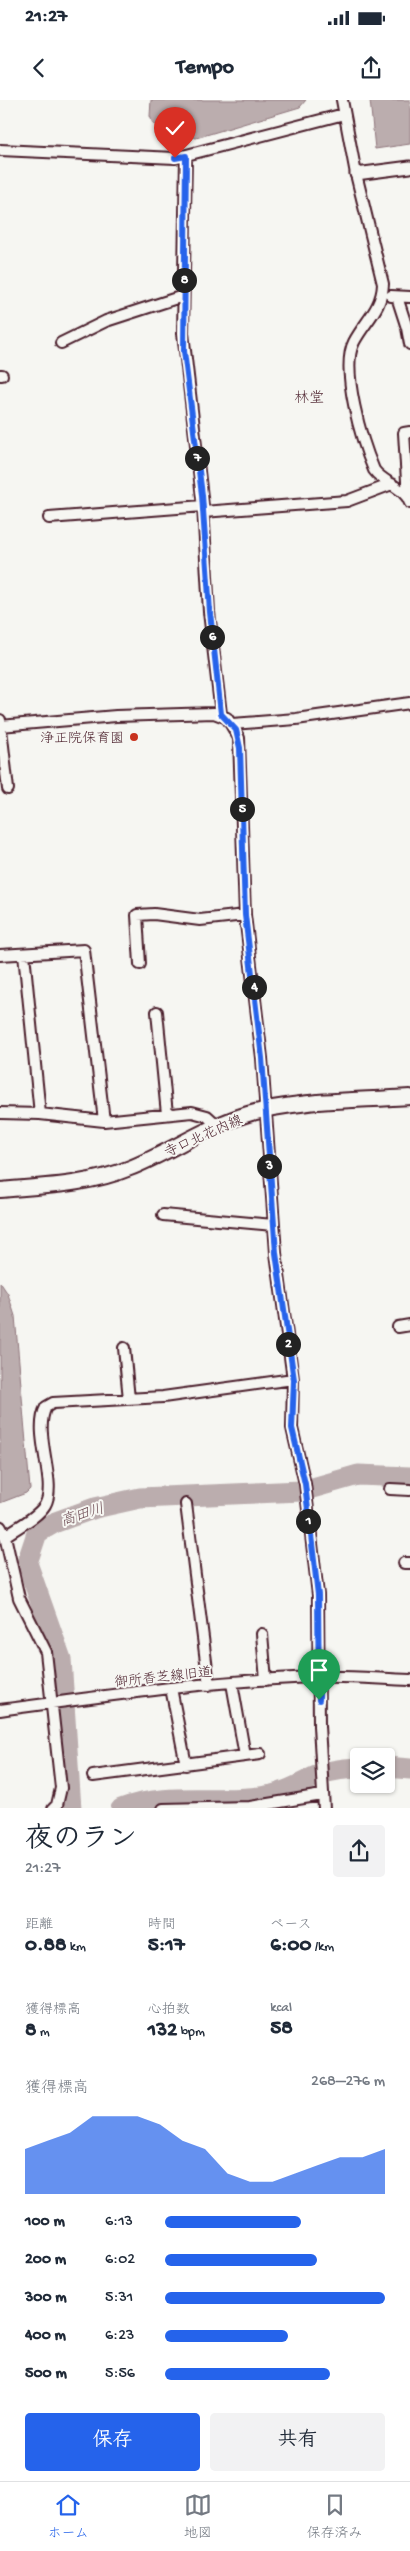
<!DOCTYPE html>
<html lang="ja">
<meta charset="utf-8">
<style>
:root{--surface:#fff;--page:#f2f2f3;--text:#1f2937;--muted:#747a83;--line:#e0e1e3;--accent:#2563eb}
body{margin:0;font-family:"Gochi Hand","Klee One",sans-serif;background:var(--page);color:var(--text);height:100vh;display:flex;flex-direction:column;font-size:19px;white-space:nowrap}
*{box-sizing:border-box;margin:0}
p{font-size:16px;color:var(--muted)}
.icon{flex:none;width:28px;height:28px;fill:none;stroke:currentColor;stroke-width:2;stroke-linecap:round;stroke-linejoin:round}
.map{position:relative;height:1708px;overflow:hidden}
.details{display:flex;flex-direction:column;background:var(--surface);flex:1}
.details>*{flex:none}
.controls{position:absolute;left:350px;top:1648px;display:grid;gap:10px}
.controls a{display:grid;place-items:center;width:45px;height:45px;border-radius:5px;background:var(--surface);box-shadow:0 1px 4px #0004;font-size:25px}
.pin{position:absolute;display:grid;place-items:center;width:42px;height:42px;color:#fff;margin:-51px -21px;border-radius:50% 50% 50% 0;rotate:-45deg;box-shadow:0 0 5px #0007}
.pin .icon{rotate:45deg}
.km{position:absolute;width:25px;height:25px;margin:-12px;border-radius:50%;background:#222;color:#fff;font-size:14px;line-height:25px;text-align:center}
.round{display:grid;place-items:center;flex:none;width:52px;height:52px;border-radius:5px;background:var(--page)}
.summary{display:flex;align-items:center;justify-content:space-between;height:85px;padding:0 25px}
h1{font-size:28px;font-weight:800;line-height:38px}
.stats{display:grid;grid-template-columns:repeat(3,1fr);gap:8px;height:85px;padding:5px 25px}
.stats div{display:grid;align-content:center}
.stats b{font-size:21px;font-weight:800}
.stats small{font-size:14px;font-weight:400}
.stats p{font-size:14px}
.chart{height:140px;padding:10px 25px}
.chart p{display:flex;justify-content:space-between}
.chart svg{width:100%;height:90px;margin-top:5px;fill:var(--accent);opacity:.7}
.cta{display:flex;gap:10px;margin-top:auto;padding:10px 25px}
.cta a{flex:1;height:58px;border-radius:5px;background:var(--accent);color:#fff;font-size:20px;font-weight:800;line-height:58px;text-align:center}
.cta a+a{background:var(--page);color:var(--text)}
ul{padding:0 25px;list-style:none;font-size:16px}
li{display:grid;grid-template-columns:80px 60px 1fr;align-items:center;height:38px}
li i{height:12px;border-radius:6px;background:var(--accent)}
.status{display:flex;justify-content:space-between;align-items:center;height:35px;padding:0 25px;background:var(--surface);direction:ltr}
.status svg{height:14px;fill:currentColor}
header{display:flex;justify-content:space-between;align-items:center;height:65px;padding:0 25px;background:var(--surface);font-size:22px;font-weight:800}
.tabs{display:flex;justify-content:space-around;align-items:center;height:70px;border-top:1px solid var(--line);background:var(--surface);font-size:14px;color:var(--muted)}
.tabs a{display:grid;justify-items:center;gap:2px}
.tabs .selected{color:var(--accent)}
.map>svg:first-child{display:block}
</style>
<div class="status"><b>21:27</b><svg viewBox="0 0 49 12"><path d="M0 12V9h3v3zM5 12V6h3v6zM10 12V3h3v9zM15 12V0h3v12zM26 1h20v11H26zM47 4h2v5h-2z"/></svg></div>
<header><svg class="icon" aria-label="back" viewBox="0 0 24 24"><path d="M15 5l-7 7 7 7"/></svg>Tempo<svg class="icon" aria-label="share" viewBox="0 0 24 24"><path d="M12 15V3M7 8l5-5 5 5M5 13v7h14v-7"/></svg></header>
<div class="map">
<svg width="410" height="1709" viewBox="0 0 410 1709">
<rect width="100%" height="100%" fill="#f6f6f2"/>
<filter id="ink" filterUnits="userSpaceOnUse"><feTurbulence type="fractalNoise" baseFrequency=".02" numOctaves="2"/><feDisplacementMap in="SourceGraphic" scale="10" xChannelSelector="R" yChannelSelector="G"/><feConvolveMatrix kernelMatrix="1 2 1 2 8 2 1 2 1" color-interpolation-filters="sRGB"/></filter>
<g filter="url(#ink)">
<path fill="#bbadae" stroke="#8e747a" d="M151,0H306L300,7L196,38L153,24L150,16Z
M370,0H410V44L375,49Z
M0,1182L8,1194L15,1216L30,1389L26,1393L0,1403Z"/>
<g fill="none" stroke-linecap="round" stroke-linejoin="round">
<path stroke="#bbadae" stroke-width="21" d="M386,1667L410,1669
M71,1709L61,1559L27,1463L37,1433L56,1422L95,1408L140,1398L302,1391L358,1375L410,1377
M121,1709C170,1690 223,1705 272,1695C289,1691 300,1684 314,1677C328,1670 344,1669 359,1668"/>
<g stroke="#4a1f2b" stroke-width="14">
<path id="minor" d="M342,0L356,74L383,184C382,209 365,221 354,242C340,269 362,342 374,370C384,384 404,386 410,403
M0,50L175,58L344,14
M186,56L183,233L203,406L209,512L221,614
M391,196L410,197
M397,197L407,228L410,244
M61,243L106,221L183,196
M0,275H2
M408,397L404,333L410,332
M203,412L347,401L392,384
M49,418L203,406
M0,620L8,689
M232,624L296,619L410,603
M0,626L116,616L214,613L227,618L239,638L245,815L262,958L276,1153L293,1279L292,1328L305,1384L318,1495L319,1626L324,1709
M24,854L40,1014
M0,855L84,850L104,1021
M140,864L137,815L154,814L200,820L245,815
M157,912L167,1014
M0,1013L40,1014L104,1021L192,1012L207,1016L218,1026
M163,1115L274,1125
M398,1227L410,1225
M124,1248L129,1299
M390,1389L410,1390
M186,1404L209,1585
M404,1463H410
M262,1534L266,1580
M232,1583L245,1656
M171,1588L186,1665
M0,1610C106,1596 212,1580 319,1577C349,1576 380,1579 410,1580
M93,1676L260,1654
M53,1709L57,1705L61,1688L46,1552L19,1498L5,1436C17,1427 37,1418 45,1405C58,1383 32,1333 46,1307L53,1303L163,1297L293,1279
M163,1709L250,1707L322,1695"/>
</g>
<g stroke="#4a1f2b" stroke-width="15">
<path id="tertiary" d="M356,74L410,67
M0,1427L5,1436"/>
</g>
<g stroke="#4a1f2b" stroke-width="18">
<path id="secondary" d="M0,1090C44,1086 89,1085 130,1068C170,1052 207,1026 248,1014C299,999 357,1001 410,997"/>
</g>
<use href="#minor" stroke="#f6f6f2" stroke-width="10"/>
<use href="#tertiary" stroke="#f6f6f2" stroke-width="11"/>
<use href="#secondary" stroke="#f6f6f2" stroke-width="14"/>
</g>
</g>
<g fill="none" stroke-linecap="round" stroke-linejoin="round" filter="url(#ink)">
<g stroke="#fff" stroke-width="10">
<path id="route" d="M175,58L186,56L184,251L202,395L210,512L221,614L236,630L240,648L245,815L262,958L276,1153L294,1280L292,1328L305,1384L318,1495L319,1600"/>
</g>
<use href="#route" stroke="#2563eb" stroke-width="6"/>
</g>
<circle fill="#c8321e" stroke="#f6f6f2" stroke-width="2" cx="134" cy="637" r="5"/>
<g text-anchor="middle" stroke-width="4" stroke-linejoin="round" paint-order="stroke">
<g font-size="14" fill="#4a1f2b" stroke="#f6f6f2" text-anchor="end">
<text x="124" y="642">浄正院保育園</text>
</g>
<g font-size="14" fill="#4a1f2b" stroke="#f6f6f2">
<text transform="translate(203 1035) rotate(-24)" y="5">寺口北花内線</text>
<text transform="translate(163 1576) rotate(-6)" y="5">御所香芝線旧道</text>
</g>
<g font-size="15" fill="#4a1f2b" stroke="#f6f6f2">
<text x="309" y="302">林堂</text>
</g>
<g font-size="15" font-style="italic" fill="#6c4a52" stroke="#f6f6f2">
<text transform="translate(82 1414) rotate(-18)" y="5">高田川</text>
</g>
</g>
</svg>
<div class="controls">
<a><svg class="icon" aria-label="layers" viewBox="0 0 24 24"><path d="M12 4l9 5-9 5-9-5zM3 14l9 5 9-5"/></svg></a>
</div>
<div class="pin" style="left:319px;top:1600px;background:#1e9e55"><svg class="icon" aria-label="arrive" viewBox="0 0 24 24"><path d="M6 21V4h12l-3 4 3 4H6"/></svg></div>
<div class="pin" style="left:175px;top:58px;background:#d93025"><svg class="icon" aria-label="check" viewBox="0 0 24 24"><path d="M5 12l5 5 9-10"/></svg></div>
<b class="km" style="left:308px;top:1421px">1</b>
<b class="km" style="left:288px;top:1244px">2</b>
<b class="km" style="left:269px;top:1066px">3</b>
<b class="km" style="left:254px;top:887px">4</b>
<b class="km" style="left:242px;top:709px">5</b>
<b class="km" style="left:212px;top:537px">6</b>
<b class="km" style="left:197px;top:358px">7</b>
<b class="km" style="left:184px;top:180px">8</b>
</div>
<section class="details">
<div class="summary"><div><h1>夜のラン</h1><p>21:27</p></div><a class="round"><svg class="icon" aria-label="share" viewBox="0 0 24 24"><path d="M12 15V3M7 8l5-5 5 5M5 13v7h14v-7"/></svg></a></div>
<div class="stats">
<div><p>距離</p><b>0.88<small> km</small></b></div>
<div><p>時間</p><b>5:17</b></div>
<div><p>ペース</p><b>6:00<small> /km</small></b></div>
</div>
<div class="stats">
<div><p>獲得標高</p><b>8<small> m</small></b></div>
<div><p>心拍数</p><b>132<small> bpm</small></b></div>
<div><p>kcal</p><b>58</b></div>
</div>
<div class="chart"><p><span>獲得標高</span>268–276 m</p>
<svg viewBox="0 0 160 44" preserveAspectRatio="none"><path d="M0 44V22L10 18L20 14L30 6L40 6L50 6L60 10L70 18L80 22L90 34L100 38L110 38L120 34L130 30L140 26L150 26L160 22V44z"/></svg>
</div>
<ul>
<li><b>100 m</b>6:13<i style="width:62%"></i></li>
<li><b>200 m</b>6:02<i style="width:69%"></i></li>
<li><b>300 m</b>5:31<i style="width:100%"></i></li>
<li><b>400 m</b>6:23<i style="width:56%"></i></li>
<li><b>500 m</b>5:56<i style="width:75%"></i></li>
</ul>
<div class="cta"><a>保存</a><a>共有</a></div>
</section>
<nav class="tabs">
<a class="selected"><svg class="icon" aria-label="home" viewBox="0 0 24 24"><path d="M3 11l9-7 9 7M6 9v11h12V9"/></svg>ホーム</a>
<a><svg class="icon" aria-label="map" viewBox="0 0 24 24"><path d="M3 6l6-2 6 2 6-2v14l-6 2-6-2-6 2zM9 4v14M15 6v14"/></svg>地図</a>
<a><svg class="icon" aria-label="saved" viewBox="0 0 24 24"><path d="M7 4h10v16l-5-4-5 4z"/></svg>保存済み</a>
</nav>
